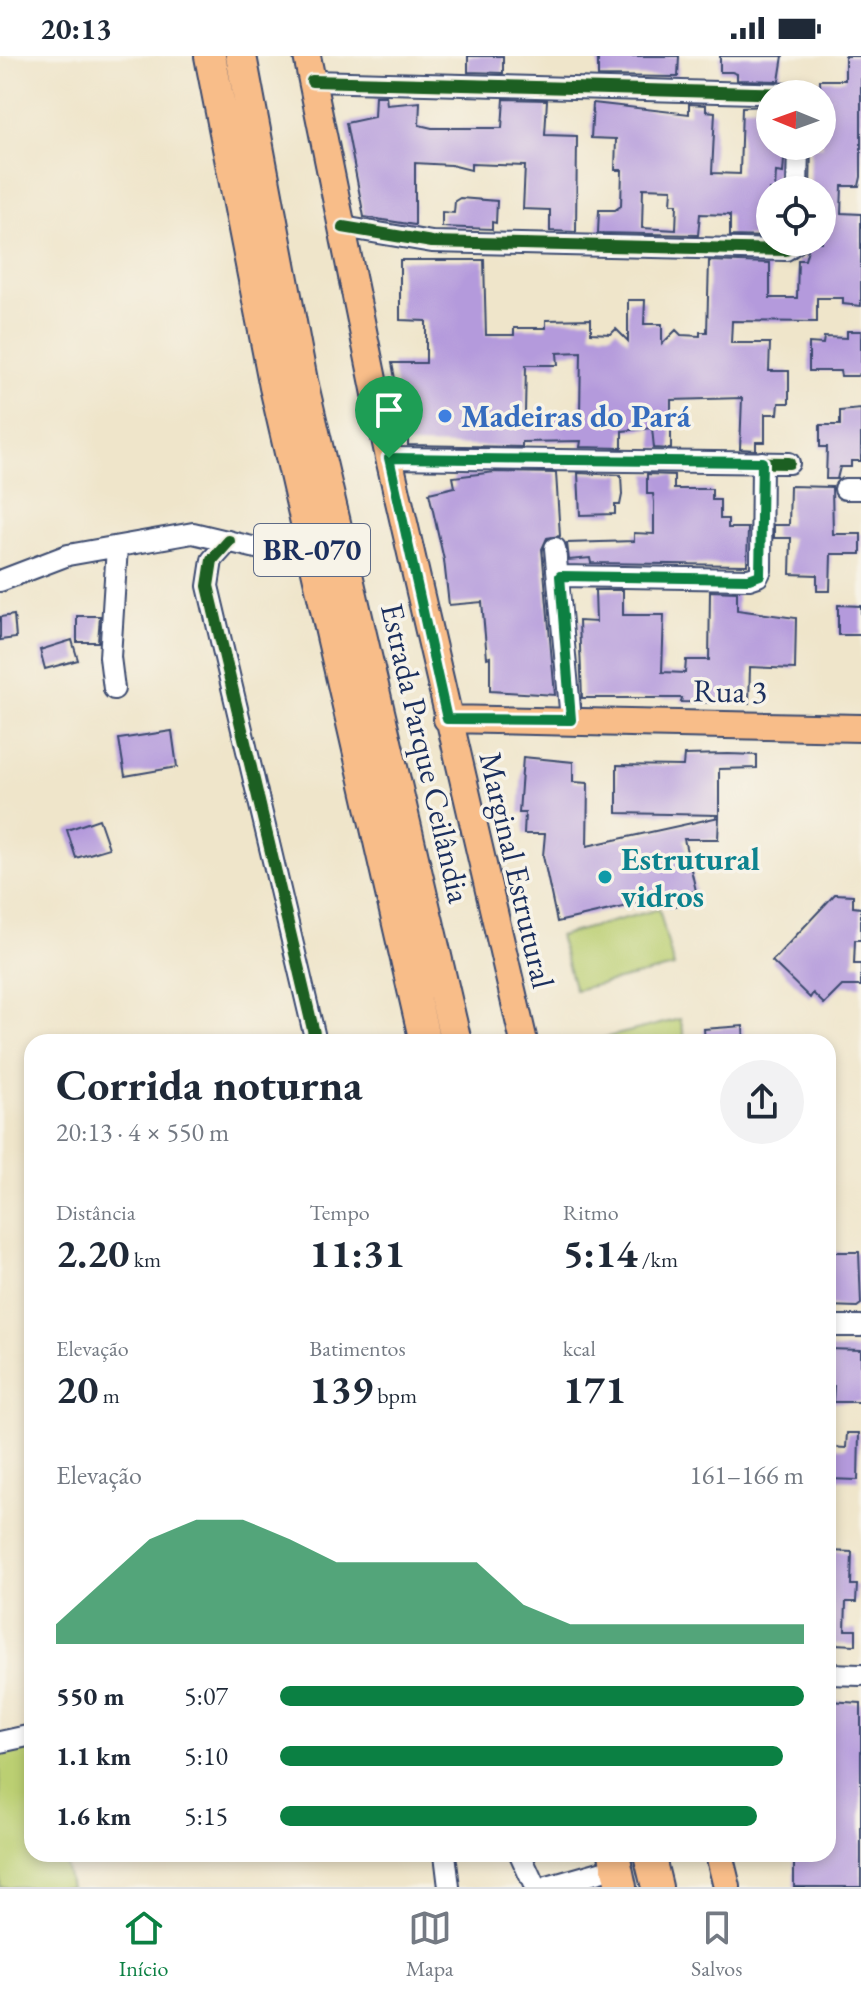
<!DOCTYPE html>
<html lang="pt">
<meta charset="utf-8">
<style>
:root{--surface:#fff;--page:#f2f2f3;--text:#1f2937;--muted:#747a83;--line:#e0e1e3;--accent:#0b8043}
body{margin:0;font-family:"EB Garamond",serif;background:var(--page);color:var(--text);height:100vh;display:flex;flex-direction:column;font-size:30px;white-space:nowrap}
*{box-sizing:border-box;margin:0}
p{font-size:26px;color:var(--muted)}
.icon{flex:none;width:44px;height:44px;fill:none;stroke:currentColor;stroke-width:2;stroke-linecap:round;stroke-linejoin:round}
.map{position:relative;flex:1;overflow:hidden}
.side{position:absolute;left:24px;top:978px;width:812px;height:828px;display:flex;flex-direction:column;background:var(--surface);border-radius:24px;box-shadow:0 4px 12px #0003}
.side>*{flex:none}
.needle{width:52px;rotate:271deg}
.tools{position:absolute;left:756px;top:24px;display:grid;gap:16px}
.tools a{display:grid;place-items:center;width:80px;height:80px;border-radius:50%;background:var(--surface);box-shadow:0 4px 12px #0003;font-size:40px}
.pin{position:absolute;display:grid;place-items:center;width:68px;height:68px;color:#fff;margin:-82px -34px;border-radius:50% 50% 50% 0;rotate:-45deg;box-shadow:0 0 8px #0007}
.pin .icon{rotate:45deg}
.round{display:grid;place-items:center;flex:none;width:84px;height:84px;border-radius:42px;background:var(--page)}
.overview{display:flex;align-items:center;justify-content:space-between;height:136px;padding:0 32px}
h1{font-size:44px;font-weight:700;line-height:60px}
.figures{display:grid;grid-template-columns:repeat(3,1fr);gap:12px;height:136px;padding:8px 32px}
.figures div{display:grid;align-content:center}
.figures b{font-size:40px;font-weight:700}
.figures small{font-size:22px;font-weight:400}
.figures p{font-size:22px}
.chart{height:224px;padding:16px 32px}
.chart p{display:flex;justify-content:space-between}
.chart svg{width:100%;height:144px;margin-top:8px;fill:var(--accent);opacity:.7}
ul{padding:0 32px;list-style:none;font-size:26px}
li{display:grid;grid-template-columns:128px 96px 1fr;align-items:center;height:60px}
li i{height:20px;border-radius:10px;background:var(--accent)}
.status{display:flex;justify-content:space-between;align-items:center;height:56px;padding:0 40px;background:var(--surface);direction:ltr}
.status svg{height:22px;fill:currentColor}
.menu{display:flex;justify-content:space-around;align-items:center;height:112px;border-top:2px solid var(--line);background:var(--surface);font-size:22px;color:var(--muted)}
.menu a{display:grid;justify-items:center;gap:4px}
.menu .current{color:var(--accent)}
.map>svg:first-child{display:block}
</style>
<div class="status"><b>20:13</b><svg viewBox="0 0 49 12"><path d="M0 12V9h3v3zM5 12V6h3v6zM10 12V3h3v9zM15 12V0h3v12zM26 1h20v11H26zM47 4h2v5h-2z"/></svg></div>
<div class="map">
<svg width="861" height="1831" viewBox="0 0 861 1831">
<rect width="100%" height="100%" fill="#f7f3e8"/>
<filter id="ink" filterUnits="userSpaceOnUse"><feTurbulence type="fractalNoise" baseFrequency=".0125" numOctaves="2"/><feDisplacementMap in="SourceGraphic" scale="16" xChannelSelector="R" yChannelSelector="G"/><feConvolveMatrix kernelMatrix="1 2 1 2 8 2 1 2 1" color-interpolation-filters="sRGB"/></filter>
<filter id="wash" filterUnits="userSpaceOnUse"><feTurbulence type="fractalNoise" baseFrequency=".006" numOctaves="4" result="noise"/><feDisplacementMap in="SourceGraphic" scale="32" xChannelSelector="R" yChannelSelector="G"/><feGaussianBlur stdDeviation="1.8" result="paint"/><feColorMatrix in="noise" values="0 0 0 0 0 0 0 0 0 0 0 0 0 0 0 0 0 1.4 0 .05"/><feComposite in="paint" operator="in"/></filter>
<g filter="url(#wash)">
<rect width="100%" height="100%" fill="#efe5ca"/>
<path fill="#bbcf72" stroke="#6b7f68" stroke-width="2" d="M659,853L674,911L575,934L559,880Z
M680,963L686,986H588Z
M32,1688V1798H63L70,1831H0V1695Z"/>
<g id="blocks">
<path fill="#b49adc" fill-rule="evenodd" d="M468,0H503V17L468,16Z
M598,0H679L678,21L598,20Z
M720,0H783L779,25L737,24V18L732,16H720Z
M845,0H861V121L859,130H842L841,157L861,158V250L843,248V242H817V266L732,265L731,287H770L769,315H789V347H779L778,358H765V386H756V394L740,393L742,342L671,344V393L654,392L652,372L622,375V392L580,391L581,385L522,386V391L408,389V360H402L392,307H426V265L400,264V204H484L486,279H514V272H546V264L591,263V277L611,278L616,273L628,285V244H645L644,268H662V288L676,274L681,279L700,280V276H707L709,205L770,207V242H797L798,204H805L810,186H822V134H810L811,90H822L820,24H845ZM581,296L580,358L525,357L526,309H558L557,297Z
M375,40H386L387,49L420,46L419,69L432,72H502L504,43L547,44L545,79L577,80L576,176L550,175V154L523,153L525,110L471,108V114L451,109L415,107V169L364,161L346,67L374,61Z
M593,47L689,58V48L706,49V55L715,56L712,117L740,118L742,51L770,50V90H785L783,117L776,116L775,134H770V181L730,180V159L700,158L698,179L598,177L599,154H615L621,150L622,114H615L616,83L591,82ZM643,132L672,133L671,148H677L676,174L642,172Z
M460,142L497,145L496,167L492,166V173L442,171V156L454,157L455,145Z
M847,275H861V317L857,320H841L840,315H809V287L823,288L824,281L847,282Z
M861,353V405H851V411H840L837,423H826L827,391H820V369H840V355Z
M495,416L556,417L560,480L547,482L542,493L555,639L490,635V601L487,602L482,546L449,549L444,504L429,437L455,431L453,421Z
M578,417L621,419L622,439L620,449H615V458L580,459Z
M647,418L674,419V433H712V444H720V463H728V472H748L747,509L591,507L590,502L569,504L567,487L634,485V477L654,478V446L653,438H647Z
M790,430L832,431L833,478H861V498H831L830,535H817V519L790,518L791,482H774V469H789Z
M595,534H623V559H664L662,616L685,617L686,604H709L710,535L737,536V554L796,562L795,613L750,611L749,647L681,646L682,642H582L579,565L596,566Z
M838,549L861,550V579H838Z
M14,559L16,582L0,584V561Z
M77,560H100L98,586H77Z
M72,584L78,604L45,613L40,594Z
M172,675L177,711L125,720L119,683Z
M728,698L757,699V712L719,713V759L617,757V709L683,710L684,699Z
M523,701L573,706V726L588,727L587,790L719,761L718,783H684L696,835L681,838L683,848L669,851L667,841L557,866L543,800L545,778H524L525,757H519Z
M99,763L109,792L76,802L67,774Z
M835,838L853,839V851L861,852V884H855L854,908H861V930H842L824,948L813,937L810,942L772,905Z
M743,970L744,986H705L704,973Z
M828,1196H859L861,1248L857,1251L828,1250Z
M828,1293L861,1294V1346H833L834,1330H828Z
M847,1377H859L858,1424L828,1423V1391L846,1392Z
M830,1495L852,1496L851,1529H857L856,1546H846L845,1574H856V1589L833,1588V1584H828Z
M828,1645L861,1647V1831H794V1798H828Z"/>
</g>
</g>
<g filter="url(#ink)">
<use href="#blocks" fill-opacity="0" stroke="#3b4a6e" stroke-width="2"/>
<g fill="none" stroke-linecap="round" stroke-linejoin="round">
<g stroke="#3b4a6e" stroke-width="24">
<path id="minor" d="M312,25L793,38
M797,134L798,90
M343,171L432,186L786,194L797,186
M389,402L789,407
M845,433H861
M229,485L212,504L208,530L316,986
M555,492L571,664
M560,520L749,523L758,520L761,514L762,406
M0,525L68,499L193,477L265,494L313,498
M114,633L110,601L117,491
M828,1270H861
M828,1618L861,1619
M0,1686L32,1679
M445,1798L449,1831
M520,1798L535,1831
M547,1831L617,1811"/>
</g>
<g stroke="#3b4a6e" stroke-width="30">
<path id="major" d="M307,0L389,402L524,986
M447,663L861,672
M719,1798L727,1831"/>
</g>
<g stroke="#3b4a6e" stroke-width="34">
<path id="highway" d="M210,0L275,331L425,986
M241,0L302,325L456,986
M614,1798L621,1831
M649,1798L657,1831"/>
</g>
<use href="#minor" stroke="#fff" stroke-width="20"/>
<use href="#major" stroke="#f8bd89" stroke-width="26"/>
<use href="#highway" stroke="#f8bd89" stroke-width="30"/>
<g stroke="#f7f3e8" stroke-width="17">
<path id="cycleway" d="M312,25L793,38
M343,171L432,186L786,194L797,186
M389,402L789,407
M229,485L212,504L208,530L316,986"/>
</g>
<use href="#cycleway" stroke="#1b5e20" stroke-width="12"/>
</g>
</g>
<g fill="none" stroke-linecap="round" stroke-linejoin="round" filter="url(#ink)">
<g stroke="#fff" stroke-width="16">
<path id="route" d="M389,402L762,406L760,519L749,523L560,520L571,664L447,663Z"/>
</g>
<use href="#route" stroke="#0b8043" stroke-width="10"/>
</g>
<circle fill="#3f7fe0" stroke="#f7f3e8" stroke-width="3" cx="445" cy="360" r="8"/>
<circle fill="#0f9aa8" stroke="#f7f3e8" stroke-width="3" cx="605" cy="821" r="8"/>
<g text-anchor="middle" stroke-width="7" stroke-linejoin="round" paint-order="stroke">
<rect fill="#f7f3e8" stroke="#5d6a87" stroke-width="2" x="254" y="468" width="116" height="52" rx="6"/>
<g font-size="30" font-weight="bold" fill="#1b2f5e">
<text x="312" y="504">BR-070</text>
</g>
<g font-size="32" font-weight="bold" fill="#366cbe" stroke="#f7f3e8" text-anchor="start">
<text x="461" y="371">Madeiras do Pará</text>
</g>
<g font-size="32" fill="#1b2f5e" stroke="#f7f3e8">
<text transform="translate(730 635) rotate(1)" y="11">Rua 3</text>
<text transform="translate(426 697) rotate(77)" y="11">Estrada Parque Ceilândia</text>
<text transform="translate(517 814) rotate(77)" y="11">Marginal Estrutural</text>
</g>
<g font-size="32" font-weight="bold" fill="#0d838f" stroke="#f7f3e8" text-anchor="start">
<text x="621" y="814">Estrutural<tspan x="621" dy="37">vidros</tspan></text>
</g>
</g>
</svg>
<div class="tools">
<a><svg class="needle" viewBox="-14 -14 28 28"><path d="M0-13l5 13h-10z" fill="#e53935"/><path d="M0 13l5-13h-10z" fill="#747a83"/></svg></a>
<a><svg class="icon" aria-label="locate" viewBox="0 0 24 24"><circle cx="12" cy="12" r="6"/><path d="M12 2v4M12 18v4M2 12h4M18 12h4"/></svg></a>
</div>
<div class="pin" style="left:389px;top:402px;background:#1e9e55"><svg class="icon" aria-label="arrive" viewBox="0 0 24 24"><path d="M6 21V4h12l-3 4 3 4H6"/></svg></div>
<section class="side">
<div class="overview"><div><h1>Corrida noturna</h1><p>20:13 · 4 × 550 m</p></div><a class="round"><svg class="icon" aria-label="share" viewBox="0 0 24 24"><path d="M12 15V3M7 8l5-5 5 5M5 13v7h14v-7"/></svg></a></div>
<div class="figures">
<div><p>Distância</p><b>2.20<small> km</small></b></div>
<div><p>Tempo</p><b>11:31</b></div>
<div><p>Ritmo</p><b>5:14<small> /km</small></b></div>
</div>
<div class="figures">
<div><p>Elevação</p><b>20<small> m</small></b></div>
<div><p>Batimentos</p><b>139<small> bpm</small></b></div>
<div><p>kcal</p><b>171</b></div>
</div>
<div class="chart"><p><span>Elevação</span>161–166 m</p>
<svg viewBox="0 0 160 44" preserveAspectRatio="none"><path d="M0 44V38L10 25L20 12L30 6L40 6L50 12L60 19L70 19L80 19L90 19L100 32L110 38L120 38L130 38L140 38L150 38L160 38V44z"/></svg>
</div>
<ul>
<li><b>550 m</b>5:07<i style="width:100%"></i></li>
<li><b>1.1 km</b>5:10<i style="width:96%"></i></li>
<li><b>1.6 km</b>5:15<i style="width:91%"></i></li>
</ul>
</section>
</div>
<nav class="menu">
<a class="current"><svg class="icon" aria-label="home" viewBox="0 0 24 24"><path d="M3 11l9-7 9 7M6 9v11h12V9"/></svg>Início</a>
<a><svg class="icon" aria-label="map" viewBox="0 0 24 24"><path d="M3 6l6-2 6 2 6-2v14l-6 2-6-2-6 2zM9 4v14M15 6v14"/></svg>Mapa</a>
<a><svg class="icon" aria-label="saved" viewBox="0 0 24 24"><path d="M7 4h10v16l-5-4-5 4z"/></svg>Salvos</a>
</nav>
